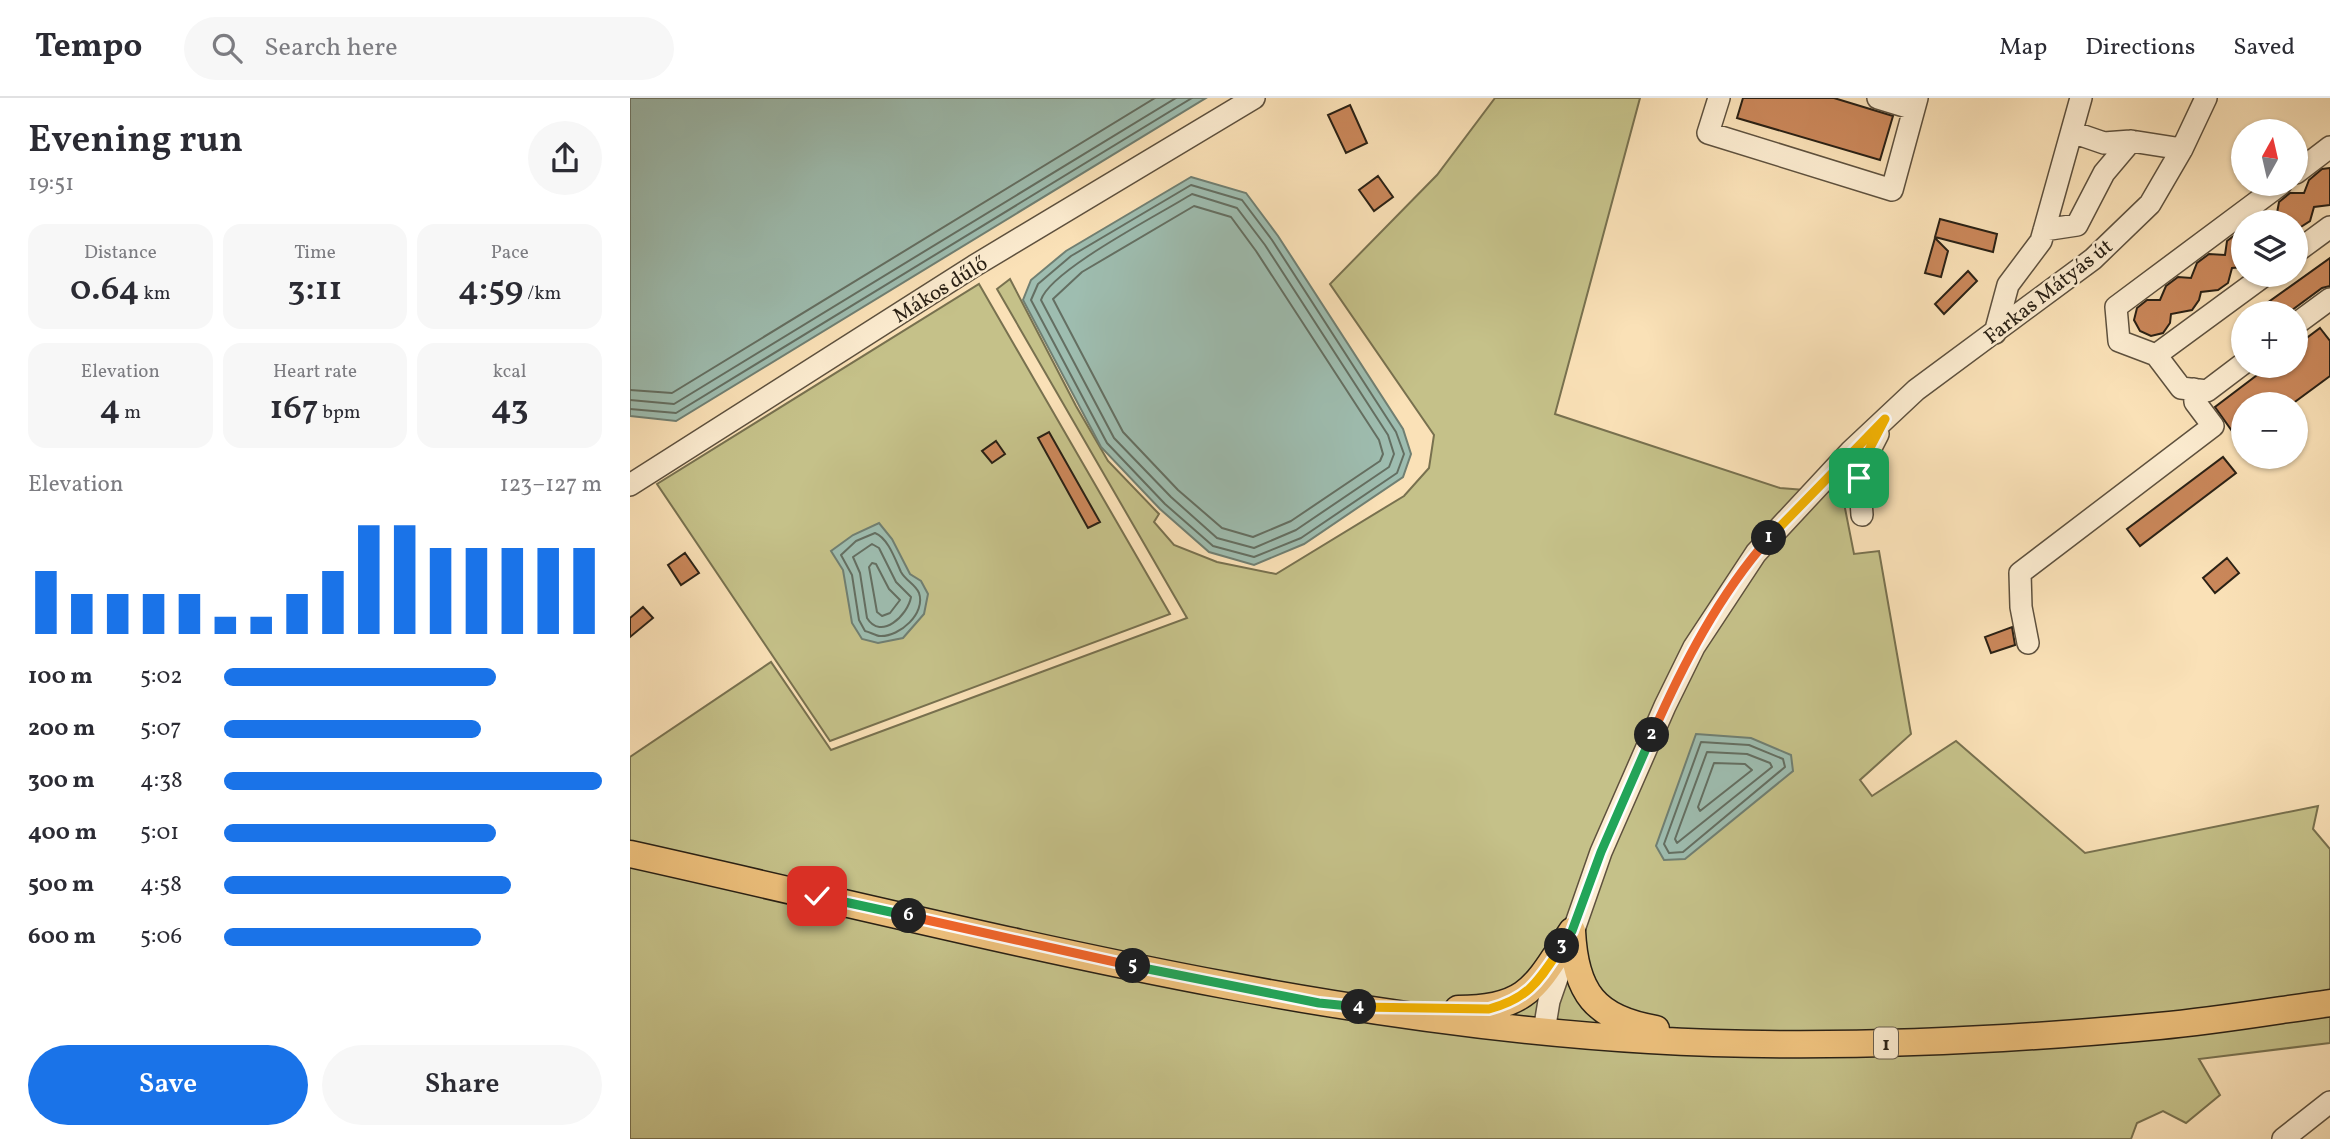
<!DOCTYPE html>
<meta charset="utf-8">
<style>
:root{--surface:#fff;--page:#f7f7f7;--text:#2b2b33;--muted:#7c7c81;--line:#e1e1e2;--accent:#1a73e8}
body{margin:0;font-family:Vollkorn,serif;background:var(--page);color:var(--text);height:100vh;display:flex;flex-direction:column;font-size:26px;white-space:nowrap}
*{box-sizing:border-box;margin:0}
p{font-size:23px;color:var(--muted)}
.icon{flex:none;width:38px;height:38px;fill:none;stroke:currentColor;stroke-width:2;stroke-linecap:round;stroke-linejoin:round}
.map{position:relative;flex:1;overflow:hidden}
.sheet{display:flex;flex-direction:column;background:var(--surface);width:630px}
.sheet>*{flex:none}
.needle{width:46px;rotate:8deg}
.controls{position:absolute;left:1601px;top:21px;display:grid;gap:14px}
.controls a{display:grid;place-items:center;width:77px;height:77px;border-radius:50%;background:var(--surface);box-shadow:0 2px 5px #0004;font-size:35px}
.pin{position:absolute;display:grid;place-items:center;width:60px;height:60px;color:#fff;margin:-30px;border-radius:14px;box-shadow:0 4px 10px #0006}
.km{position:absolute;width:35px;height:35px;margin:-18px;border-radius:50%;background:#222;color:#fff;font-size:19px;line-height:35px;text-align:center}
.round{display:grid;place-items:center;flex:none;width:74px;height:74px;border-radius:37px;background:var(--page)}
.summary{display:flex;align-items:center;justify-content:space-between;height:119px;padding:0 28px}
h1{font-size:38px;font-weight:600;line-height:52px}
.metrics{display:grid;grid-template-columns:repeat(3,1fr);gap:10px;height:119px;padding:7px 28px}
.metrics div{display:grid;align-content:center;border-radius:18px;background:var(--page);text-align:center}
.metrics b{font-size:35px;font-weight:600}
.metrics small{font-size:19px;font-weight:400}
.metrics p{font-size:19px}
.chart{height:196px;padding:14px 28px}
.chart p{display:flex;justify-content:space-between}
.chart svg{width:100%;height:126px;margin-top:7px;stroke:var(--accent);stroke-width:6}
.cta{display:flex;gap:14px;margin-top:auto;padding:14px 28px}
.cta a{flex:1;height:80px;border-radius:42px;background:var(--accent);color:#fff;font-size:28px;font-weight:600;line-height:80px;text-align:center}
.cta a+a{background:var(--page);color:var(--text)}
ul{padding:0 28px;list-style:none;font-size:23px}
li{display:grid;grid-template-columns:112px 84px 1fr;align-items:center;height:52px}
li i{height:18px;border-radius:9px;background:var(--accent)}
header{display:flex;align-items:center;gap:42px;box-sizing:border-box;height:98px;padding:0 35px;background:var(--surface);border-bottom:2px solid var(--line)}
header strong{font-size:33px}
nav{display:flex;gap:38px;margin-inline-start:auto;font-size:24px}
.search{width:490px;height:63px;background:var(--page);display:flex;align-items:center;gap:18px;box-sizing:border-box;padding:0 24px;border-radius:38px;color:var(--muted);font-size:26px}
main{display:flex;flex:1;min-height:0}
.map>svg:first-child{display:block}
</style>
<header>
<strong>Tempo</strong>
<div class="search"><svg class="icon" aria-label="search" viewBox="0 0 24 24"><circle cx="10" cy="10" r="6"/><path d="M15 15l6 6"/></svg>Search here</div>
<nav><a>Map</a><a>Directions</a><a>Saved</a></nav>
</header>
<main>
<section class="sheet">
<div class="summary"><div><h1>Evening run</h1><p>19:51</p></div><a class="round"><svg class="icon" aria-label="share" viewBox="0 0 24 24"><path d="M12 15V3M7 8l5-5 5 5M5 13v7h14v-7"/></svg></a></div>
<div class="metrics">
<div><p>Distance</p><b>0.64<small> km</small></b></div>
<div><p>Time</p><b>3:11</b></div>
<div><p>Pace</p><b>4:59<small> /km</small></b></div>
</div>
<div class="metrics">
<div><p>Elevation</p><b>4<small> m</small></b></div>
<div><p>Heart rate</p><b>167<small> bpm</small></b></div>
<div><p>kcal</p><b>43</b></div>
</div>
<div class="chart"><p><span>Elevation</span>123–127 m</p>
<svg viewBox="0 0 160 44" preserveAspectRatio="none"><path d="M5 44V22M15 44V30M25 44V30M35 44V30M45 44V30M55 44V38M65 44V38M75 44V30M85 44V22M95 44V6M105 44V6M115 44V14M125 44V14M135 44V14M145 44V14M155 44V14"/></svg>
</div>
<ul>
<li><b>100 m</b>5:02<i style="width:72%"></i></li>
<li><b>200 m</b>5:07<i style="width:68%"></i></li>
<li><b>300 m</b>4:38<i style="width:100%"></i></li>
<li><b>400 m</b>5:01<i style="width:72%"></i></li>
<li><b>500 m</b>4:58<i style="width:76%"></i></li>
<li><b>600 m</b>5:06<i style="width:68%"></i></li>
</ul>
<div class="cta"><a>Save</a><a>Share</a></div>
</section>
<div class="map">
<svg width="1700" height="1041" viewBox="0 0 1700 1041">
<rect width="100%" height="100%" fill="#fae1b7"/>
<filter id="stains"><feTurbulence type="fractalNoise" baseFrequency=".00286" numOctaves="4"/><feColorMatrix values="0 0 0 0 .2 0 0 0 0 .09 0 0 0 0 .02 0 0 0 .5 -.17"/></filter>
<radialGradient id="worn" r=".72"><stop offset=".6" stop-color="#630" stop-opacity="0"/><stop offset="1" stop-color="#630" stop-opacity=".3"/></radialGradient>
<path fill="#c5c189" stroke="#78714f" stroke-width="2" d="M865,0H1010L925,316L1150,390L1212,395L1224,456L1249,453L1281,636L1230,682L1242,698L1326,643L1455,755L1688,708L1683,731L1700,751V945L1569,961L1590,997L1556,1025L1533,1013L1507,1025L1501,1041H0V659L141,564L201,652L557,520L367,191L380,181L446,308L478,363L529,416L524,424L544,447L587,464L646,476L774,398L799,370L804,337L700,186L807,77Z
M349,186L540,516L200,643L27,386Z"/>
<path fill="#9ebdb0" stroke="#707f72" stroke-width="2" d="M0,0H576L46,323L0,318Z
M561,79L616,95L648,138L773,331L781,356L773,379L674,446L624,467L579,454L530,411L471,349L393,202L401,182L436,153Z
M249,425L262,441L280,476L291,483L298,496L294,516L273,540L248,545L232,541L222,525L213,472L201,453L223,437Z
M1066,636L1121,640L1161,657L1163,673L1055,761L1034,762L1026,748Z"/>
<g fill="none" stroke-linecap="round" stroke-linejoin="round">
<path stroke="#646f62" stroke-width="2" d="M561,87L612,102L642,142L766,334L774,356L767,375L671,440L624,459L583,448L535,406L477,345L401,202L408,186L441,158Z
M562,96L607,110L635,147L758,337L764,356L759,369L666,432L624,450L587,440L541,399L484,340L411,202C420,172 532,115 562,96Z
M564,108L601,119L626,153L749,342L753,356L750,363L661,423L623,439L592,430L548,392L493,334L423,201L452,174Z
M0,292L42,295L525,0
M0,302L44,306L546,0
M0,311L46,315L562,0
M245,435C258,440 265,461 271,474C276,483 285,486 289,495C296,515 270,539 250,538C246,538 240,534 235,533L229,522L222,477L211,457L226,443Z
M242,446L249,450L266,484L281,499C278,517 251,543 237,520L230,475L223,459Z
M242,465L246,466L259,491L270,502L260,515L252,518L247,514L239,469Z
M1071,644L1119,647L1153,661L1155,669L1053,754L1039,755L1034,746Z
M1077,654L1117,656L1140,665L1142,669L1047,745L1045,741Z
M1084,665L1115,666L1122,672L1070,713L1068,709Z"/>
</g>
<path fill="#ca875a" stroke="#2a2115" stroke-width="2" d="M1113,0H1204L1263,18L1250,62L1107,20Z
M720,7L737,45L716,55L698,17Z
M1700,70V107L1684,109L1680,123L1666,132V124H1651L1647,115L1649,104L1660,95H1674L1679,82L1692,71Z
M748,78L763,99L744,113L729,92Z
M1310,121L1367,136L1363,154L1305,139Z
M1614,130V169L1602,170L1598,185L1588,192L1571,194L1569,202L1562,212L1541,216L1540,225L1533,235L1521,238L1510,233L1504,222L1507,210L1517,202H1530L1536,188L1548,179L1561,180L1567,165L1579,156L1595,157L1597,143Z
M1305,140L1318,153L1311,179L1295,175Z
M1700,160V188L1692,190L1658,215H1623Z
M1338,173L1347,183L1314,216L1305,206Z
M1690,230L1700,243V278L1662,306H1614V350L1585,309L1639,268H1666V248Z
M419,334L470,424L458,430L408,340Z
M366,343L375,356L362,365L352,353Z
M1593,359L1606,375L1510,448L1497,431Z
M55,455L69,475L51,487L38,467Z
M1597,460L1609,475L1585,495L1573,480Z
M13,509L23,520L0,539V520Z
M1382,529L1385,547L1361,555L1355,539Z"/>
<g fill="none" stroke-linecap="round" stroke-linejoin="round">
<g stroke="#5e513e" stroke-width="24">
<path id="minor" d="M1089,0L1078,35L1262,92L1287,0
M1248,0L1284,11
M1442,34L1474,45L1501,43L1552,51
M1666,75L1700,49
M1414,132L1447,127L1474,75L1501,43
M1666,154L1700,129
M1666,226L1700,201
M1365,235L1378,187L1411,143L1451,0
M1526,257L1635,177
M1614,265L1577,293L1551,290L1526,257L1489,243L1486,209L1651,86
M0,387L344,168L624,0
M1232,417L1229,373L1248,336
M1398,545L1391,509L1390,475L1583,328L1565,304L1564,291
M914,933L919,903L971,754L1035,608L1064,549L1126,455L1221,353L1286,292L1463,161L1520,106L1552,51L1576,0
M1653,1041L1700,1004"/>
</g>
<g stroke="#2a2115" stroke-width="29">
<path id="major" d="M0,756C337,831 674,922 1019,942C1189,952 1359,944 1529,928C1586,923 1643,913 1700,905
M942,833C945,894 965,921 1026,931
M828,911C899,911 906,887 942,833"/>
</g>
<use href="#minor" stroke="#fcecd0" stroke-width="21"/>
<use href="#major" stroke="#edc07c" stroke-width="26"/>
</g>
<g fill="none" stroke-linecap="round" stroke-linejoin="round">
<g stroke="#fff" stroke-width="14">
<path id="split-1" d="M1139,440L1255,321L1228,373L1229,380"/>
</g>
<g stroke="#fff" stroke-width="14">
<path id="split-2" d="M1022,637C1053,566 1089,497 1139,440"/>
</g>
<g stroke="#fff" stroke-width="14">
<path id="split-3" d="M932,848L942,833L971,754L1022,637"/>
</g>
<g stroke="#fff" stroke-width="14">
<path id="split-4" d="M729,909L859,911C900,900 909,882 932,848"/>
</g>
<g stroke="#fff" stroke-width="14">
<path id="split-5" d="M503,868L689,905L729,909"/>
</g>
<g stroke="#fff" stroke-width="14">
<path id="split-6" d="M279,818L503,868"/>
</g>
<g stroke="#fff" stroke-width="14">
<path id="split-7" d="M187,798L279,818"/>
</g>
<use href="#split-1" stroke="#f5b400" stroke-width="9"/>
<use href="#split-2" stroke="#f0652b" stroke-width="9"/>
<use href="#split-3" stroke="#22a559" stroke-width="9"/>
<use href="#split-4" stroke="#f5b400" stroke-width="9"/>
<use href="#split-5" stroke="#22a559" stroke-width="9"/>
<use href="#split-6" stroke="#f0652b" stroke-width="9"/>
<use href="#split-7" stroke="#22a559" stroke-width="9"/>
</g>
<g text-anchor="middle" stroke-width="5" stroke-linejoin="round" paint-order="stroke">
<rect fill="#fcecd0" stroke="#695e4d" stroke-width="2" x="1244" y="929.5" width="24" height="31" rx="5"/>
<g font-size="19" font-weight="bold" fill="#2a2115">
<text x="1256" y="952">1</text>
</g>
<g font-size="21" fill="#2a2115" stroke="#fcecd0">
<text transform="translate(310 191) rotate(-32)" y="7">Mákos dűlő</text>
<text transform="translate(1418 193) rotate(-38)" y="7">Farkas Mátyás út</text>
</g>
</g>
<rect width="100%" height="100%" filter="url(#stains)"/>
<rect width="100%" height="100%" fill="url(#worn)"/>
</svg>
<div class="controls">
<a><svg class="needle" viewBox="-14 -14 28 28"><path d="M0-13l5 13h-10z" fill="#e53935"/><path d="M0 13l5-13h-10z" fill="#7c7c81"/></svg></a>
<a><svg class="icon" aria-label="layers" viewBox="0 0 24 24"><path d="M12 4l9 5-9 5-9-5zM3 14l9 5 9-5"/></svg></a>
<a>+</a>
<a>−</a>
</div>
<div class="pin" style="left:1229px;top:380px;background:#1e9e55"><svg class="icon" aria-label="arrive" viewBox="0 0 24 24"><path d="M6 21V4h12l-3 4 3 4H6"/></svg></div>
<div class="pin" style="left:187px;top:798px;background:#d93025"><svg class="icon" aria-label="check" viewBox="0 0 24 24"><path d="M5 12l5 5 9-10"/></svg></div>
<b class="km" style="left:1139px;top:440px">1</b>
<b class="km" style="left:1022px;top:637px">2</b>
<b class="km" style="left:932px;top:848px">3</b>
<b class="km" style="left:729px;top:909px">4</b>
<b class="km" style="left:503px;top:868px">5</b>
<b class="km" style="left:279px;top:818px">6</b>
</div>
</main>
